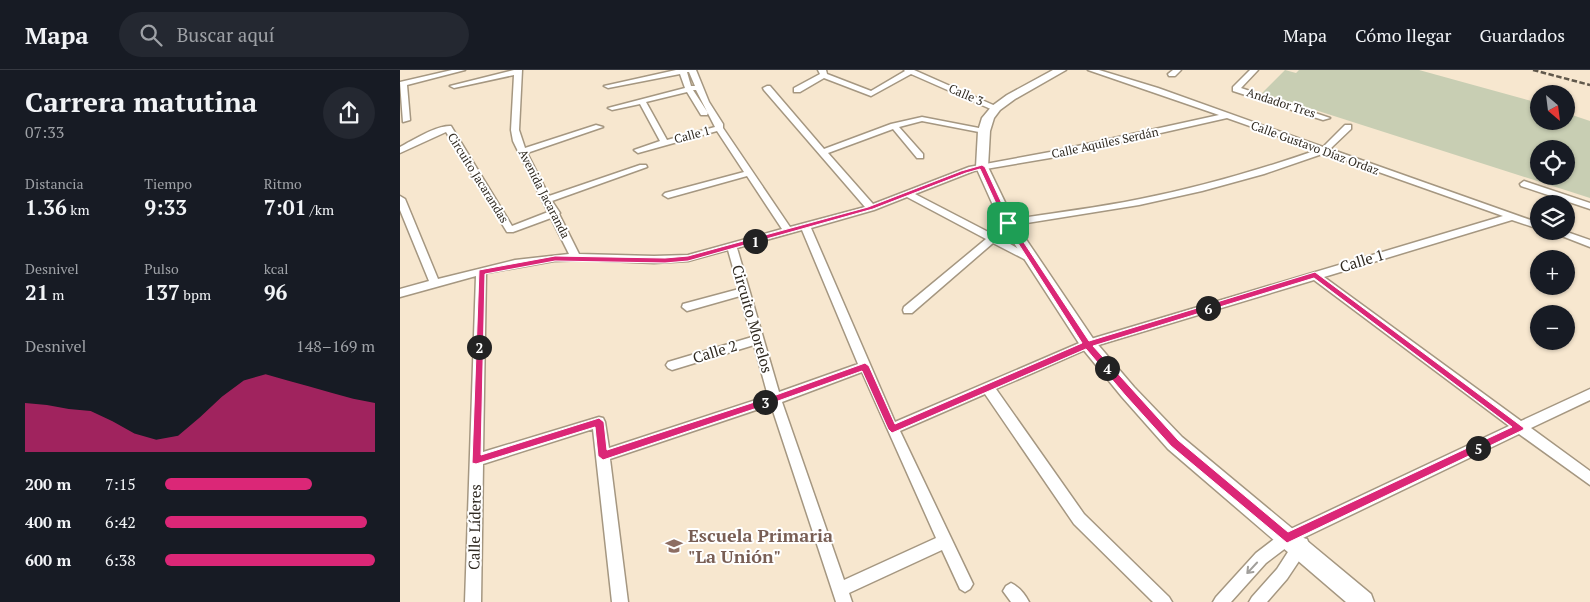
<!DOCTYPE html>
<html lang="es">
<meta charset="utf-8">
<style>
:root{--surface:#171b24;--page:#242831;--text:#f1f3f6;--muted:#9ea1a6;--line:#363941;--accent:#db2777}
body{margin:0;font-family:"PT Serif",serif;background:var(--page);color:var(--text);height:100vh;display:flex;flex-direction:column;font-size:19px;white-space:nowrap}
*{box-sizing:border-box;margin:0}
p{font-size:16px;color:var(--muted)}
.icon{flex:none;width:28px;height:28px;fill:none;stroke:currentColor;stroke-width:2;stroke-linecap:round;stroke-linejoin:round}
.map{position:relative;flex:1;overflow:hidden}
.details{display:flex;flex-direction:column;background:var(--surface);width:400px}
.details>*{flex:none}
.needle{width:32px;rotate:152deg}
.buttons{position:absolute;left:1130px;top:15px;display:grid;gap:10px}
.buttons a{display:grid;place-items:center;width:45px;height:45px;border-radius:50%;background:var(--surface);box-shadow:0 1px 4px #0004;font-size:25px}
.pin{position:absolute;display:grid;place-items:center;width:42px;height:42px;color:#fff;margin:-21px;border-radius:10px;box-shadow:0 2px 8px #0006}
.km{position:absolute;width:25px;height:25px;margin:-12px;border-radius:50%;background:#222;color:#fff;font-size:14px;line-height:25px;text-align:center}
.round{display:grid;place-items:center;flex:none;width:52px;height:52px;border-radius:26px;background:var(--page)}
.summary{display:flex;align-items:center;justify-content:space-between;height:85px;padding:0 25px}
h1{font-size:28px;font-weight:600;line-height:38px}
.stats{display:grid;grid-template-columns:repeat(3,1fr);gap:8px;height:85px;padding:5px 25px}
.stats div{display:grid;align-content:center}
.stats b{font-size:21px;font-weight:600}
.stats small{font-size:14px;font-weight:400}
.stats p{font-size:14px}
.chart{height:140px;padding:10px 25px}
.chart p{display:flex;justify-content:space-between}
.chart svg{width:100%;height:90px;margin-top:5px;fill:var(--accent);opacity:.7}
ul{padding:0 25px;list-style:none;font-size:16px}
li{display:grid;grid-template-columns:80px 60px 1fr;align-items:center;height:38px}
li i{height:12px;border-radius:6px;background:var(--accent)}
header{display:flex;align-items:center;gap:30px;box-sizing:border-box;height:70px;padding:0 25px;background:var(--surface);border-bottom:1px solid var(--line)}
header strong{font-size:24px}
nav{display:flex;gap:28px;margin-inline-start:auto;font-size:18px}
.search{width:350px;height:45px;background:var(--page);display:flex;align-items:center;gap:12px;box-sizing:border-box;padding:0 18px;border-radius:28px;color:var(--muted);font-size:19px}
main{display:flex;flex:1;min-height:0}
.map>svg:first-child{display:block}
</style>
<header>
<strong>Mapa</strong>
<div class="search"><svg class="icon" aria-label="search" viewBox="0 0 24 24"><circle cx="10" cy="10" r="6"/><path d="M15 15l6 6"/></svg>Buscar aquí</div>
<nav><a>Mapa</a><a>Cómo llegar</a><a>Guardados</a></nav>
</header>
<main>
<section class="details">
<div class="summary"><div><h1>Carrera matutina</h1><p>07:33</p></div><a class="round"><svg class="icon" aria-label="share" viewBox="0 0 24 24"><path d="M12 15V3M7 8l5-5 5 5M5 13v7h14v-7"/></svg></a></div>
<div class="stats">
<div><p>Distancia</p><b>1.36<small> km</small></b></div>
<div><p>Tiempo</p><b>9:33</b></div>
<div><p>Ritmo</p><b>7:01<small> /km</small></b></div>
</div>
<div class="stats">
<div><p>Desnivel</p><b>21<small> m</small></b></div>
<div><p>Pulso</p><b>137<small> bpm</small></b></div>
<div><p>kcal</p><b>96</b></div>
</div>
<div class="chart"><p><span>Desnivel</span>148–169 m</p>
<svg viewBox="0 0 160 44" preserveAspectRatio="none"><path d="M0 44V20L10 21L20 23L30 24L40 29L50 35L60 38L70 36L80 27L90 17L100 9L110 6L120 9L130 12L140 15L150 18L160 20V44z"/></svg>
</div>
<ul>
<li><b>200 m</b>7:15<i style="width:70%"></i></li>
<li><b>400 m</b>6:42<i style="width:96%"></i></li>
<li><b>600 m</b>6:38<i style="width:100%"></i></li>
</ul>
</section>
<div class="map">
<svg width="1190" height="532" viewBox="0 0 1190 532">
<rect width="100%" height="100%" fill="#f7e7cf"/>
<path fill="#c8ceb3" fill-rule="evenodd" d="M885,0L896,3L899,0H1019L1139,33V51H1166V43L1190,51V128L862,23ZM1139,79H1166V106H1139Z"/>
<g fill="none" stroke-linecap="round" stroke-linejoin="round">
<g stroke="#a59781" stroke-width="3">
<path id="minor" d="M52,0H65L7,15L10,50L3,52L0,12Z
M114,0H122L119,60L125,78L196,55L203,57L127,83L149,126L240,95H246L247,97L152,131L160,143L159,144L179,184L254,186L288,185L382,159L347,106L268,128L263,125L265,123L344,102L317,61L238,83L234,80L260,71L240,34L212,40L208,38L285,18L280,4L208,18L204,16L276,0H296L309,32L323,54V58L390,157L465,137L364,20L363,18L367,16H370L424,79L491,54L522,47L584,59L588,61L584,63L522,51L499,57L523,84V88H517L493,59L428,83L473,134L569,97L650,82L819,45L688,0H699L758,18L923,77L945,55H951V59L930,79L1139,153V159L1112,150L924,207L1121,351L1190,319V330L1131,358L1190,401V415L1119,364L903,468L907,469L909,474L907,479L887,509L867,532H849L852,527L877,499L895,471L866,493L831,532H813L816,527L856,483L882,463L1109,356L914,210L692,277L596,319L684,444L769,527L772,532H753L674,454L585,324L500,361L573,514L570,519L565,522L560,519L542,480L449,523L452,532H436L371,335L210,389L228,532H212L193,359L83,394L81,532H65L76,206L0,227V219L29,211L0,140V126L5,129L38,209L115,190L169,184L151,148L113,162H107L46,62L0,83V77C13,70 37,55 51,56L112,156L148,142L113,71L111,60L114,5L54,18L50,16ZM287,2H289L295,16H291ZM293,20H296L315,57L267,70L246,32L287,22L301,45H307L308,43ZM827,48L917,80C859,100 801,117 740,129C697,138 652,143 608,150L603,153L608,156L739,135L802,121L864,104L925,83L1103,146L684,271L495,352L411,158L474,140L507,127L586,169L504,237L503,240L504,243H512L593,173L624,189H632L633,187L596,166L515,124L574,101L650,88ZM402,160L458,294L379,322L337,178ZM328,180L339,219L283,234L282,237L287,241L340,226L352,267L268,292L266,295L268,298L272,300L354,275L368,326L209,378L205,352L203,348L199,347L83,382L86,203L154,191L187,190L254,193L288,191ZM462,302L536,468L444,510L382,332Z
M418,0H426L427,4L471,21L505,1L504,0H514L600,38L593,40L511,4L471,26L424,8L400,22H394V18L420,4Z
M773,0H781L775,6H769L768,4Z
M850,0H858L841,18L930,48L923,50L833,21V17Z
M1124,111L1190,133V139L1121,116L1120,114Z
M1149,161H1164L1190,170V177Z
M611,513C619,517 625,524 629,532H611L603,521L606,516Z"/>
</g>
<g stroke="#a59781" stroke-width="3">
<path id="secondary" d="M653,0H666L615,29L600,40L594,48L590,61L588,97L615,153L694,270L734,317L782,367L971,524L974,532H946L768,379L722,327L682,278L601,153L576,97L578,61L582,48L592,36L607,25Z"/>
</g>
<use href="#minor" fill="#fff" fill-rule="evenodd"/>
<use href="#secondary" fill="#fff" fill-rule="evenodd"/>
<path stroke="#60584b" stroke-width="2.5" stroke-dasharray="5.5 2.5" stroke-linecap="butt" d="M1133,0L1190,15"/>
</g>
<defs><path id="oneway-shaft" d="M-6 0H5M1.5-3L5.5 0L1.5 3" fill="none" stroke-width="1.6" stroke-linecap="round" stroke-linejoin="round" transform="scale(1.25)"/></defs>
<use stroke="#a19f9b" href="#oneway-shaft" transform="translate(852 498) rotate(133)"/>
<path fill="#db2777" stroke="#fff" fill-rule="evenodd" d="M582,95L585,97L611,153L689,271L915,202L1124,358L1123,360L887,473L771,376L725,325L686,279L492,363L488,359L462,301L378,331L203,390L198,386L195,357L76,394L72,393L79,200L155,186L265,188L288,186L468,137L561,101ZM580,99L605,153L682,273L495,354L469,296L465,293L373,326L207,380L204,352L199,348L81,385L85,204L155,191L265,193L288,191L473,139L566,103ZM914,208L1112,357L888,462L778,370L693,276Z"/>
<defs>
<g id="school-bare" transform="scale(1.35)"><path d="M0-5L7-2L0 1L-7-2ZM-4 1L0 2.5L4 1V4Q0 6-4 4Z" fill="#8d6e63" stroke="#fff" stroke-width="2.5" paint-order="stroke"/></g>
</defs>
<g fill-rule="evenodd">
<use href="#school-bare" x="274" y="476"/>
</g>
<g text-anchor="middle" stroke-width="4" stroke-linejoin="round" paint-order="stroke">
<g font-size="12" fill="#2f2920" stroke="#fff">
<text transform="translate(566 25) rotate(23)" y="4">Calle 3</text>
<text transform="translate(881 33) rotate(18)" y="4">Andador Tres</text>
<text transform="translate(292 65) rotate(-15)" y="4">Calle 1</text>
<text transform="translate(705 73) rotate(-12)" y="4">Calle Aquiles Serdán</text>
<text transform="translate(915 78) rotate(20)" y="4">Calle Gustavo Díaz Ordaz</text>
<text transform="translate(78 108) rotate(58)" y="4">Circuito Jacarandas</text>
<text transform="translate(144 124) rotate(63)" y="4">Avenida Jacaranda</text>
</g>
<g font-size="15" fill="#2f2920" stroke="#fff">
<text transform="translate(962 191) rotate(-17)" y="5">Calle 1</text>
<text transform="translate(352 249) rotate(74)" y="5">Circuito Morelos</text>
<text transform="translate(315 282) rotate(-17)" y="5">Calle 2</text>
<text transform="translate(75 457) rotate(-89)" y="5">Calle Líderes</text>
</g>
<g font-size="18" font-weight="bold" fill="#785e54" stroke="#fff" text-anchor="start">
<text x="288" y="472">Escuela Primaria<tspan x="288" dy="21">"La Unión"</tspan></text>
</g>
</g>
</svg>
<div class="buttons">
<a><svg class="needle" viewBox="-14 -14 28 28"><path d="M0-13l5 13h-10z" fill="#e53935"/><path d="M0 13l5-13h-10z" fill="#9ea1a6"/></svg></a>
<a><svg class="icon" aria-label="locate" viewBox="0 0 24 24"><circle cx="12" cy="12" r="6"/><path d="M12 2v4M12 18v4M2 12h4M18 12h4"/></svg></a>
<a><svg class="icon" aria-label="layers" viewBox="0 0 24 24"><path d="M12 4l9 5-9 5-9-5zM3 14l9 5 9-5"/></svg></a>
<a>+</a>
<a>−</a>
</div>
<div class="pin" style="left:608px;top:153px;background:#1e9e55"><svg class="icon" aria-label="arrive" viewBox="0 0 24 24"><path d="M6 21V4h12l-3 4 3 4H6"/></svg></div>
<b class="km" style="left:355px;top:171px">1</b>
<b class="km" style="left:79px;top:277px">2</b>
<b class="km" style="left:365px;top:332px">3</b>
<b class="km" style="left:707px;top:298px">4</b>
<b class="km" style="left:1078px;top:378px">5</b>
<b class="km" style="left:808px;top:238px">6</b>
</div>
</main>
